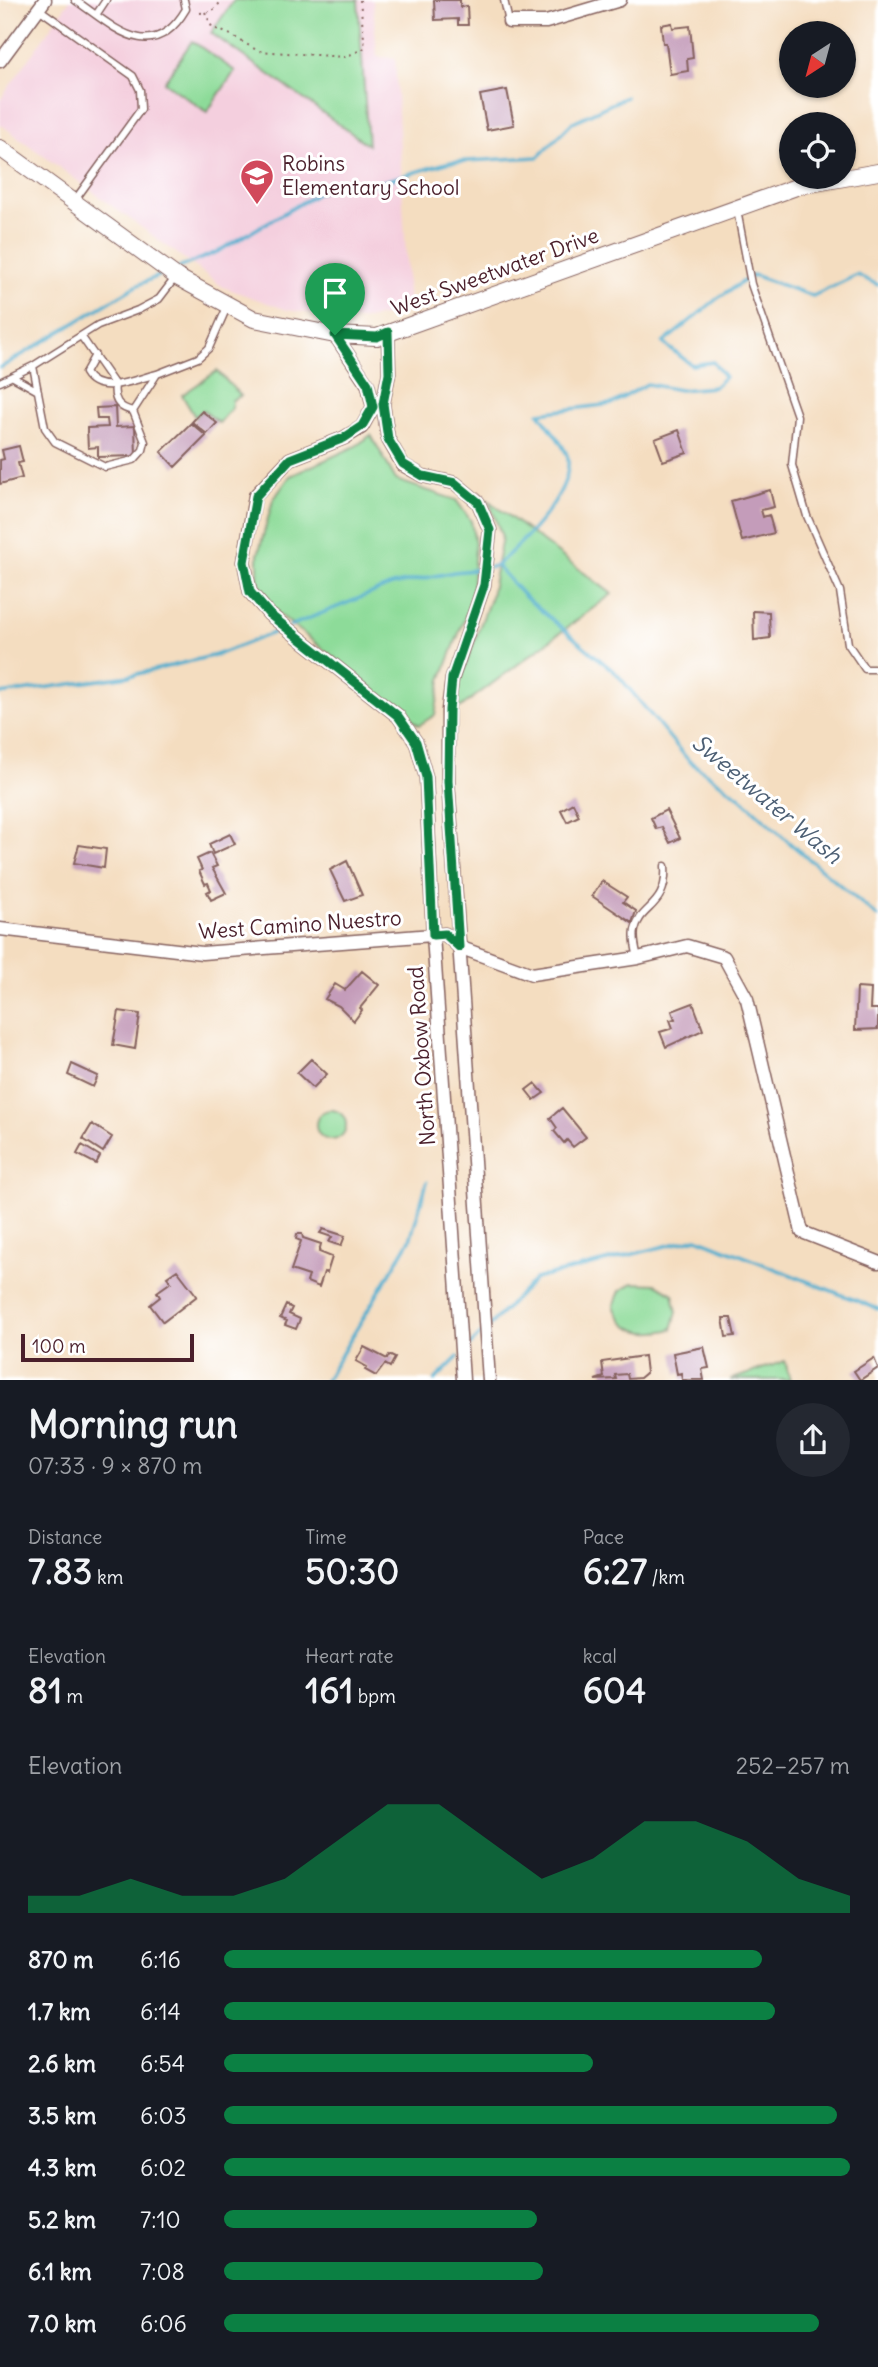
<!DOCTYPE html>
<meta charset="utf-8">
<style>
:root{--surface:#171b24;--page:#242831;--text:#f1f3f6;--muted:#9ea1a6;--accent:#0b8043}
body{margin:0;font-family:Delius,sans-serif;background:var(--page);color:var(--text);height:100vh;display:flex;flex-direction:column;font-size:26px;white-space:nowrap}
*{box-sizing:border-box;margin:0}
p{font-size:23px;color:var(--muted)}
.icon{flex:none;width:38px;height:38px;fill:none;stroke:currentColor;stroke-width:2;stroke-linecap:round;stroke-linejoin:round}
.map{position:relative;height:1380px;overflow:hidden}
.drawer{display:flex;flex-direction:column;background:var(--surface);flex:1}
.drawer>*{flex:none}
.needle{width:46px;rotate:216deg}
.controls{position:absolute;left:779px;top:21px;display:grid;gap:14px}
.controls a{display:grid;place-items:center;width:77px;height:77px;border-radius:50%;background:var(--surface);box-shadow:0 2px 5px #0004;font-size:35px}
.scale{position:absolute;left:21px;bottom:18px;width:173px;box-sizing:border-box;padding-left:7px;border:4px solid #4a1f2b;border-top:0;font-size:19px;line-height:24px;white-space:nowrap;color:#4a1f2b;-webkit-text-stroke:5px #fff;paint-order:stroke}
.pin{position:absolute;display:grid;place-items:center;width:60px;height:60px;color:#fff;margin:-72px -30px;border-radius:50% 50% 50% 0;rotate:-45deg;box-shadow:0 0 7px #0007}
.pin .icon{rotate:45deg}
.round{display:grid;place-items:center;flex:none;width:74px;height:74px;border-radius:37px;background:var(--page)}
.overview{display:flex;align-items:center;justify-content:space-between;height:119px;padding:0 28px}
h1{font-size:38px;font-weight:800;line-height:52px}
.figures{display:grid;grid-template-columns:repeat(3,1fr);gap:10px;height:119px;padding:7px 28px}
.figures div{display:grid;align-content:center}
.figures b{font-size:35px;font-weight:800}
.figures small{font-size:19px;font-weight:400}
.figures p{font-size:19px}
.chart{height:196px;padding:14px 28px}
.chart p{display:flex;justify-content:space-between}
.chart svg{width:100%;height:126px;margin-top:7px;fill:var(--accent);opacity:.7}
ul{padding:0 28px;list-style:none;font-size:23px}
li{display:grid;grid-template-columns:112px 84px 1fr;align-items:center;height:52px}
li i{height:18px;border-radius:9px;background:var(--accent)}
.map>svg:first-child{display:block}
</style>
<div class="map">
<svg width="878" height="1380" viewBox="0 0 878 1380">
<rect width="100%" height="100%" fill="#fff"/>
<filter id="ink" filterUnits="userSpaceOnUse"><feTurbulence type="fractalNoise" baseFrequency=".0143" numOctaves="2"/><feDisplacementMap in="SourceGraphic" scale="14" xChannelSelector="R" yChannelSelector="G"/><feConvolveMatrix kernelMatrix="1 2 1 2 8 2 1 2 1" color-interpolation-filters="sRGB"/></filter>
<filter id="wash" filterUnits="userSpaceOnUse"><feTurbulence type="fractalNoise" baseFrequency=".00686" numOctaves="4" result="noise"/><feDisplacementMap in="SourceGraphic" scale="28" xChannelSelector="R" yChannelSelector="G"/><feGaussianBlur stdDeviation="1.57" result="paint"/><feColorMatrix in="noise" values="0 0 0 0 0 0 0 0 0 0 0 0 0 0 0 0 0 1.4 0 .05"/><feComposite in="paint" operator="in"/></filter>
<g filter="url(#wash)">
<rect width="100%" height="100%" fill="#f4ddc0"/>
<path fill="#f4cfde" d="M70,0H373L377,57L395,58L409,312L360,320L287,310L223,287L0,124V100Z"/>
<path fill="#8ddb99" stroke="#6c7d62" stroke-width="2" d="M234,0H358L368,145L211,33Z
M192,41L235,71L207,112L164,82Z
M217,371L241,396L232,400V408L219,423L203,410L195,417L182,395Z
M371,435L396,480L456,500L471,521L475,543L472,599L441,680L435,715L419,725L275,611L258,581V555L273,500L290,476L356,446Z
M489,501L612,594L457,710L459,683L491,596L502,537Z
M316 1125a15 15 0 1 1 30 0a15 15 0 1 1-30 0Z
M633,1283L656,1284L673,1294L677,1312L672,1329C646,1336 625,1333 614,1306L620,1291Z
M785,1361L790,1380H730Z"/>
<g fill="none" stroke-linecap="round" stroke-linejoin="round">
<path stroke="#4fadce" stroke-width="3.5" d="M176,269L217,252L327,188L374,184L450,162L538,157L573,122L626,97
M0,368L136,286L165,273
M497,565C522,543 572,495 568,459C567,448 546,423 539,413L612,404L647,384L680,390L714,387L725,377L713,362L692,365L663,343L718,298L753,275L813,296L857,275L878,285
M490,567L497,566L525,597L617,674L689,761L740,797L791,844L878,917
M290,626L392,585L454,572L483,569
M0,694L129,676L216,655L283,629
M488,1327L535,1279L697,1238L878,1309
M466,1349L483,1332
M326,1380L410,1240L427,1182
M435,1380L458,1357"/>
</g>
<g id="blocks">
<path fill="#c49cba" d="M434,0H460V7L467,6L468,25H458V19L435,20Z
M672,23L673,28L690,26L693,58L687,59L688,71L670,74L666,43H663L661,25Z
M507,90L514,125L487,130L480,95Z
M115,407L116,427L135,426L136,456L98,457V447L88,448L87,428L108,427L107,419H97L96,408Z
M202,411L217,423L207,434L192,422Z
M191,423L206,436L175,467L161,452Z
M679,430L687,453L663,461L655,439Z
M19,446L23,462L18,463L22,478L0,484V460L4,459L2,450Z
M770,490L774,507L761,510L763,517L769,515L774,533L742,541L731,501Z
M753,611L769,612L770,638L754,640Z
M573,803L579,816L567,822L561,810Z
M666,810L680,838L670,843L662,827L656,829L651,818Z
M230,834L235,844L213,854L209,844Z
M79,845L106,849L104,868L74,863Z
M210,853L217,866L212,868L226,893L211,900L207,892L211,890L208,883L205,884L199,871L202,870L197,859Z
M347,861L362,895L345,901L330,870Z
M602,881L627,897L623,902L636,911L632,923L592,896Z
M362,971L379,985L360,1008L362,1010L354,1021L339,1006L325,999L335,984L345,990Z
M857,988L871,989L870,1009H878V1029L855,1030Z
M693,1003L703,1030L666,1047L660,1032L673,1028L670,1020L675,1019L672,1011Z
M119,1011L140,1014L135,1049L113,1045Z
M311,1059L327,1074L313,1088L297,1073Z
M72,1064L98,1076L93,1087L68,1075Z
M535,1083L544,1093L534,1100L526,1090Z
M562,1108L586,1137L573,1147L567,1140L564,1143L554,1131L557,1128L550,1118Z
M92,1124L112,1137L103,1152L83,1139Z
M82,1145L100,1156L96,1164L77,1154Z
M323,1229L345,1236L341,1246L329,1242L332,1237L320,1233Z
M297,1234H302L303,1238L321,1244L319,1252L332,1257L327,1273L324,1272L319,1287L307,1282L309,1276L291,1270L301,1241L296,1239Z
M177,1270L197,1296L163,1322L150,1305L160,1297L157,1292L171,1282L167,1277Z
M286,1305L292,1308L289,1314L300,1319L296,1329L285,1325L287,1321L280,1318Z
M723,1318H731L735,1336L726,1337Z
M364,1347L387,1359L389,1355L395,1358L390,1367L385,1364L376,1376L365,1370L367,1367L356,1361Z
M704,1347L709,1368L702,1369L704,1380H682L681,1373L677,1374L673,1353Z
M644,1356L646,1373L640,1378L628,1379L627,1374L615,1375L616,1379L595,1380L604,1377L602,1362Z
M874,1358L878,1368L860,1380L854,1371Z"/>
</g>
</g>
<g filter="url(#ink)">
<use href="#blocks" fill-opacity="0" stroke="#86625f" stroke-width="2"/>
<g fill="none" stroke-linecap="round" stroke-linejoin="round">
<g stroke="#86625f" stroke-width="9">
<path id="service" d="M75,0C113,26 152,67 186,9L184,0
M504,0L509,22
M39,9L133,76L140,90L141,109L75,200
M96,15L106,0
M737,210L751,284L797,416L792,465L807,516L840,591L848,644L865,669H878
M81,336L115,385C113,399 118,408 133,411L157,374L198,358L209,348L227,307
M95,355L85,373C99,397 135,379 157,374
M33,366L45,428L55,442L105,467L134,460L143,450L145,442L133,411
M13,377L38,391
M0,382L33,366L98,325L138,310L159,299L175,278
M638,958C636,949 633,939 635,930C640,905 668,908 665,866"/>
</g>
<g stroke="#86625f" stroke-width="15">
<path id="minor" d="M509,22H546L620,0
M0,61L45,0
M388,333L389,373L383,404L388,439L403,465L423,476L455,483L478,502L490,530L484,585L452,679L448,710V781L489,1380
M335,335L368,385L373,407L362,427L344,438L290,459L255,496L244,562L250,592L269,614L398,716L416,742L426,777L433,935L463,1380
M0,929L202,953L445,934L459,947L532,974L638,958L687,946L724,957L747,999L802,1232L878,1262"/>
</g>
<g stroke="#86625f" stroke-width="18">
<path id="tertiary" d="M0,148L177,277L254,319L335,335L377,337L799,186L878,172"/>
</g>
<path stroke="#86625f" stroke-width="2" stroke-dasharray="2 5" stroke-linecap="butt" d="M205,12L212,27L231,35L258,51L345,57L365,48L360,0
M200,13L211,12L223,0"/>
<use href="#service" stroke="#fff" stroke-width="6"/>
<use href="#minor" stroke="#fff" stroke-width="12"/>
<use href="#tertiary" stroke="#fff" stroke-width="16"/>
</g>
</g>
<g fill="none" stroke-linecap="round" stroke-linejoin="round" filter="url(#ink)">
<g stroke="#fff" stroke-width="14">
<path id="route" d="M388,332L389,373L383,404L388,439L403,464L423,476L455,483L478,502L490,530L484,585L452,678L449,710L448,781L459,947L445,934L433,935L426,777L416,742L398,716L269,614L250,592L244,562L256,496L290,459L344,438L362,426L373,407L368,384L335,335L377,337Z"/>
</g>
<use href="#route" stroke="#0b8043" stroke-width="9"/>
</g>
<defs>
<g id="school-pin" transform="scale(1.75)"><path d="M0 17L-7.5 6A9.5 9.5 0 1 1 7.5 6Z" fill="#d1495b" stroke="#fff"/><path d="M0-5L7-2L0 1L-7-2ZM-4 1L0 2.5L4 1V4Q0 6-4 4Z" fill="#fff"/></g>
</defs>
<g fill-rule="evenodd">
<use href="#school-pin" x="257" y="176"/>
</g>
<g text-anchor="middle" stroke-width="6" stroke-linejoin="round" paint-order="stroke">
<g font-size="21" fill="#4a1f2b" stroke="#fff" text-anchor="start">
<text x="282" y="171">Robins<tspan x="282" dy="24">Elementary School</tspan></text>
</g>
<g font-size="21" fill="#4a1f2b" stroke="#fff">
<text transform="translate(495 272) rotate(-20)" y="7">West Sweetwater Drive</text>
<text transform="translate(300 925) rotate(-4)" y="7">West Camino Nuestro</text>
<text transform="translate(422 1056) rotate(-94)" y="7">North Oxbow Road</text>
</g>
<g font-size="23" font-style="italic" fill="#4c5f74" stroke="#fff">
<text transform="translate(767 799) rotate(40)" y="8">Sweetwater Wash</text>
</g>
</g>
</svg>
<div class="controls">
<a><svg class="needle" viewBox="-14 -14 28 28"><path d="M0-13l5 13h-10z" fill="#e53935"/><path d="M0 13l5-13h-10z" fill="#9ea1a6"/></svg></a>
<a><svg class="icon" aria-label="locate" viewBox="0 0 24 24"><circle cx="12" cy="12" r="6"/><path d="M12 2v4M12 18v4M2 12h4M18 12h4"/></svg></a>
</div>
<div class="scale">100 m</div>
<div class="pin" style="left:335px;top:335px;background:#1e9e55"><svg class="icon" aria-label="arrive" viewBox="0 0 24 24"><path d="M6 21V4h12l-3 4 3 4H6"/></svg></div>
</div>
<section class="drawer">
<div class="overview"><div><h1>Morning run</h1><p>07:33 · 9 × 870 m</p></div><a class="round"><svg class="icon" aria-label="share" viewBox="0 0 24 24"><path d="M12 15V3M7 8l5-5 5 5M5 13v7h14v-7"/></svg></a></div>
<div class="figures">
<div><p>Distance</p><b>7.83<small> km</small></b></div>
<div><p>Time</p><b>50:30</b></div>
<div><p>Pace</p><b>6:27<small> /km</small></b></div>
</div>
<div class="figures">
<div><p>Elevation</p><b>81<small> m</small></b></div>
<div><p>Heart rate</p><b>161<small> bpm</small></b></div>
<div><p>kcal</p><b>604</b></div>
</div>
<div class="chart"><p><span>Elevation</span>252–257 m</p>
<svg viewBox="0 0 160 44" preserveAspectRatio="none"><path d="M0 44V38L10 38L20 32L30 38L40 38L50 32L60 19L70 6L80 6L90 19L100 32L110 25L120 12L130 12L140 19L150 32L160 38V44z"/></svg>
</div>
<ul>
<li><b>870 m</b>6:16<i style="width:86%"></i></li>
<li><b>1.7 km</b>6:14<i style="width:88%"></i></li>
<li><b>2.6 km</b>6:54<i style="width:59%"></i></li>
<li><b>3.5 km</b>6:03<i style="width:98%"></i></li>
<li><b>4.3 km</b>6:02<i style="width:100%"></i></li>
<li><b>5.2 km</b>7:10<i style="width:50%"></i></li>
<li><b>6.1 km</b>7:08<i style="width:51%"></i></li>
<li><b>7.0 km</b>6:06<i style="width:95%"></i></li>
</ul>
</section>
